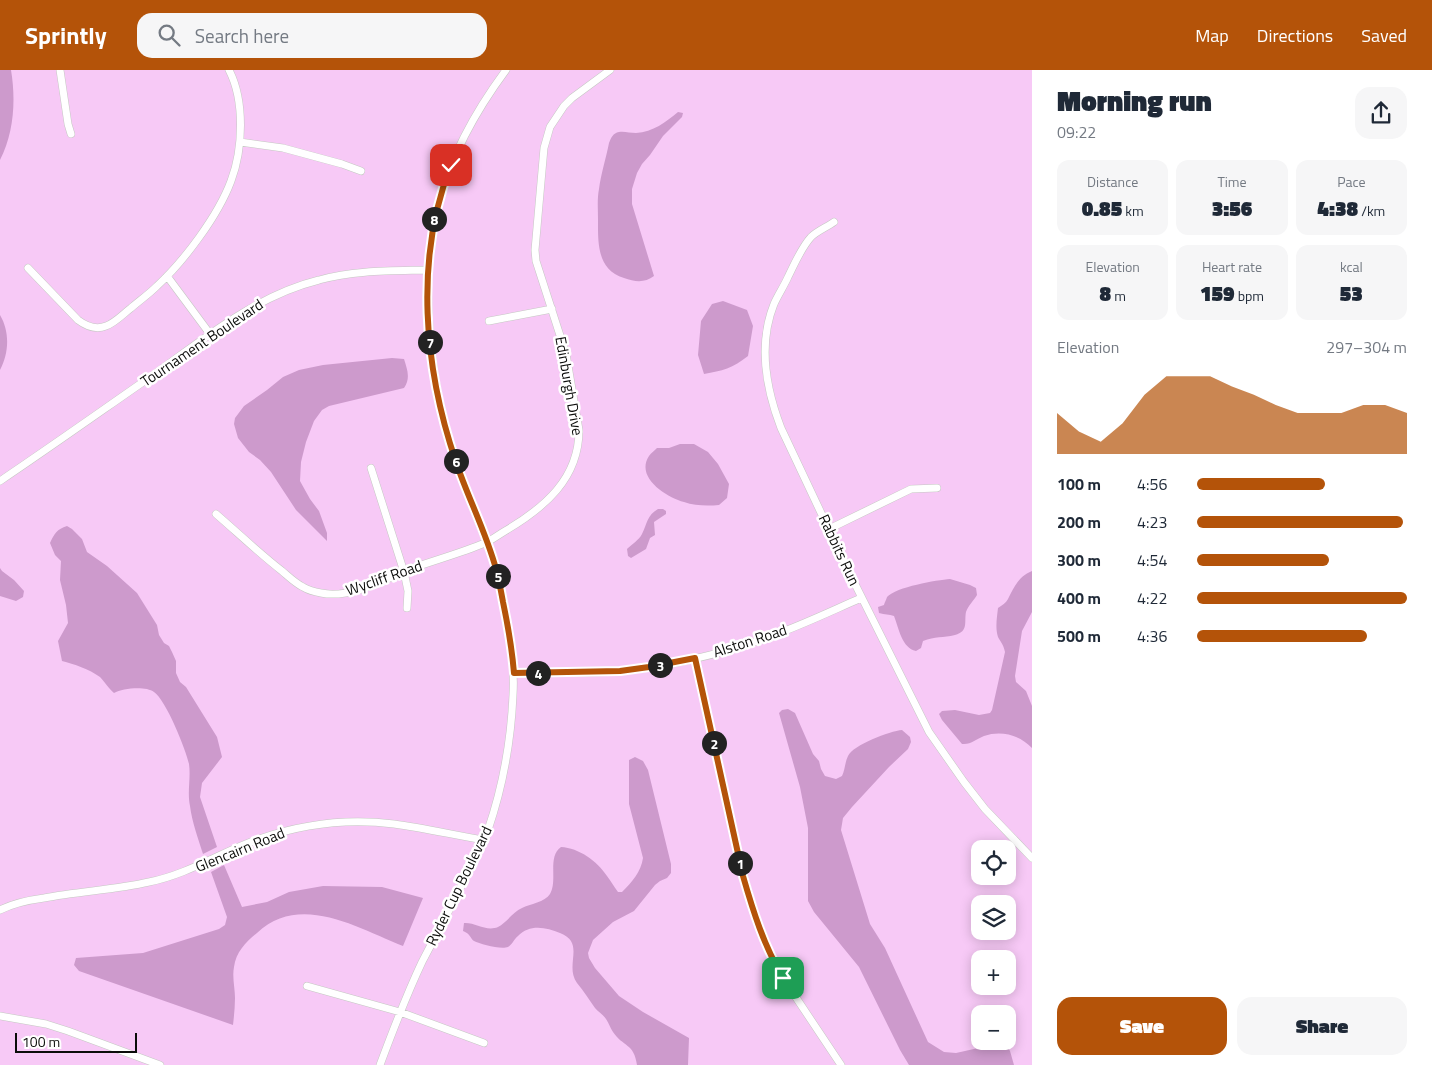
<!DOCTYPE html>
<meta charset="utf-8">
<style>
:root{--surface:#fff;--page:#f6f6f7;--text:#1f2937;--muted:#747a83;--accent:#b45309}
body{margin:0;font-family:"Titillium Web",sans-serif;background:var(--page);color:var(--text);height:100vh;display:flex;flex-direction:column;font-size:19px;white-space:nowrap}
*{box-sizing:border-box;margin:0}
p{font-size:16px;color:var(--muted)}
.icon{flex:none;width:28px;height:28px;fill:none;stroke:currentColor;stroke-width:2;stroke-linecap:round;stroke-linejoin:round}
.map{position:relative;flex:1;overflow:hidden}
.sheet{display:flex;flex-direction:column;background:var(--surface);width:400px}
.sheet>*{flex:none}
.controls{position:absolute;left:971px;top:770px;display:grid;gap:10px}
.controls a{display:grid;place-items:center;width:45px;height:45px;border-radius:10px;background:var(--surface);box-shadow:0 2px 12px #0003;font-size:25px}
.scale{position:absolute;left:15px;bottom:12px;width:122px;box-sizing:border-box;padding-left:5px;border:2px solid #0b0c0a;border-top:0;font-size:14px;line-height:18px;white-space:nowrap;color:#0b0c0a;-webkit-text-stroke:4px #fff;paint-order:stroke}
.pin{position:absolute;display:grid;place-items:center;width:42px;height:42px;color:#fff;margin:-21px;border-radius:10px;box-shadow:0 2px 8px #0006}
.km{position:absolute;width:25px;height:25px;margin:-12px;border-radius:50%;background:#222;color:#fff;font-size:14px;line-height:25px;text-align:center}
.round{display:grid;place-items:center;flex:none;width:52px;height:52px;border-radius:15px;background:var(--page)}
.headline{display:flex;align-items:center;justify-content:space-between;height:85px;padding:0 25px}
h1{font-size:28px;font-weight:800;line-height:38px}
.metrics{display:grid;grid-template-columns:repeat(3,1fr);gap:8px;height:85px;padding:5px 25px}
.metrics div{display:grid;align-content:center;border-radius:12px;background:var(--page);text-align:center}
.metrics b{font-size:21px;font-weight:800}
.metrics small{font-size:14px;font-weight:400}
.metrics p{font-size:14px}
.chart{height:140px;padding:10px 25px}
.chart p{display:flex;justify-content:space-between}
.chart svg{width:100%;height:90px;margin-top:5px;fill:var(--accent);opacity:.7}
.primary-button{display:flex;gap:10px;margin-top:auto;padding:10px 25px}
.primary-button a{flex:1;height:58px;border-radius:15px;background:var(--accent);color:#fff;font-size:20px;font-weight:800;line-height:58px;text-align:center}
.primary-button a+a{background:var(--page);color:var(--text)}
ul{padding:0 25px;list-style:none;font-size:16px}
li{display:grid;grid-template-columns:80px 60px 1fr;align-items:center;height:38px}
li i{height:12px;border-radius:6px;background:var(--accent)}
header{display:flex;align-items:center;gap:30px;box-sizing:border-box;height:70px;padding:0 25px;background:var(--accent);color:#fff}
header strong{font-size:24px}
nav{display:flex;gap:28px;margin-inline-start:auto;font-size:18px}
.search{width:350px;height:45px;background:var(--page);display:flex;align-items:center;gap:12px;box-sizing:border-box;padding:0 18px;border-radius:15px;color:var(--muted);font-size:19px}
main{display:flex;flex:1;min-height:0}
.map>svg:first-child{display:block}
</style>
<header>
<strong>Sprintly</strong>
<div class="search"><svg class="icon" aria-label="search" viewBox="0 0 24 24"><circle cx="10" cy="10" r="6"/><path d="M15 15l6 6"/></svg>Search here</div>
<nav><a>Map</a><a>Directions</a><a>Saved</a></nav>
</header>
<main>
<div class="map">
<svg width="1032" height="995" viewBox="0 0 1032 995">
<rect width="100%" height="100%" fill="#eef1ec"/>
<path fill="#f7c9f6" fill-rule="evenodd" d="M0,0H1032V995H0ZM980,779H1008V806H980ZM980,834H1008V861H980ZM980,889H1008V916H980ZM980,944H1008V971H980Z"/>
<path fill="#cd9acc" d="M0,0H11C16,30 14,63 0,90Z
M678,42L683,43L682,47L663,66L650,85L642,94L637,103L632,119V134L654,206C645,213 635,212 624,208C597,200 598,173 598,150C598,140 597,129 599,119C601,104 606,88 609,73C611,68 613,63 619,62C624,61 630,63 636,63C653,62 666,52 678,42Z
M723,231L747,240L753,256L748,286C733,298 722,301 704,304L698,285L701,251L712,234Z
M0,245C10,262 9,283 0,300Z
M392,288L404,289C407,299 411,308 404,318L329,336L322,340L314,351L306,372L301,392L300,411L310,429L319,441L327,463V471L296,440L271,402L260,390L249,382L238,368L234,354L235,348L244,336L267,320L283,307L299,300L323,295Z
M680,374H694L708,382L718,394L729,414L727,428L719,435C708,436 695,436 684,432C666,427 635,407 649,386C651,383 655,380 657,378H669Z
M658,439H663L666,441V444L654,452L655,465L650,468L646,479L631,488L628,486L627,479C632,474 639,470 642,464C647,454 647,445 658,439Z
M67,456L72,459L82,469L87,482L107,496L137,523L157,555L159,565L164,573L169,576L172,582L176,591V603L180,612L186,617L217,667L222,687L202,713L200,727L217,777L203,784C198,768 192,752 190,736C187,722 191,708 189,694C186,680 166,630 154,622C146,616 123,618 114,623C108,618 105,612 100,607C89,599 74,594 62,591L58,571L68,553L66,535L60,510L61,491L55,485L50,473C54,464 57,459 67,456Z
M0,498L2,501L14,510L24,521L23,527L16,531L0,526Z
M1032,501V542L1022,561L1015,606L1016,612L1026,621L1032,636V678C1020,665 1001,660 984,666C976,669 971,675 962,674L942,650L939,644L942,641L955,640L979,645L990,643L992,640L1005,582C1003,573 1001,573 998,567C995,558 997,547 998,538C1002,535 1006,533 1008,529C1014,517 1019,506 1032,501Z
M950,509L970,515L976,518L977,525C974,530 968,536 966,542C964,552 969,561 955,565C943,568 935,566 923,571L921,578L916,581C902,578 899,559 894,546C889,544 885,545 879,543L878,537L884,535C884,534 887,528 887,527C896,517 937,510 950,509Z
M788,639L795,643L813,684L819,691L821,699L825,706L836,709L842,706C845,700 845,692 848,686C853,675 890,661 902,660L910,667L911,672L908,679L889,697L852,737L843,748L841,760L870,854L885,878L928,972L944,982L956,983L1005,972L1010,981L1014,995H909L900,980L859,897L814,842L808,831V758L800,717L779,643L782,640Z
M635,687L643,691L648,700L671,794V803L667,808L660,811L655,815L634,841L613,852L593,870L588,883L589,888L595,898L619,926L643,942L689,968L688,995H637C634,973 623,977 613,962C610,958 609,953 606,949C603,944 598,942 595,938C589,930 584,921 577,913C564,895 586,873 560,863C546,857 529,854 518,866C514,869 512,875 508,877C501,880 480,874 474,871C472,870 471,867 469,865C468,863 465,862 463,861L464,853C475,852 486,862 498,857C506,853 513,842 522,838C530,834 545,832 550,824C558,810 547,787 561,777C579,778 597,791 607,806C611,811 614,817 618,822H622C632,812 641,802 643,788L629,734V690Z
M224,795L242,837L267,832L289,822L323,816L382,817L423,828L403,876C358,858 300,822 257,863C246,872 236,882 234,897C232,907 235,918 235,928C235,937 234,946 233,955L79,901L74,895L76,888L143,883L219,859L225,855L227,847L211,802Z"/>
<g fill="none" stroke-linecap="round" stroke-linejoin="round">
<g stroke="#c5c8c3" stroke-width="8">
<path id="street" d="M60,0L68,54L71,64
M240,72L283,78L342,94L361,101
M834,152C827,157 817,161 811,167C801,178 795,193 788,207C784,216 778,225 774,234C758,274 766,319 781,358L847,498L929,662L964,712L985,739L1032,788
M28,198L78,250C86,256 96,260 106,256C115,253 123,244 131,238C139,231 149,224 157,216C184,191 218,146 231,111C243,79 245,31 229,0
M167,206L210,264
M489,251L552,239
M371,398L404,502L408,521L407,538
M0,411C52,376 104,339 156,303C206,267 258,225 319,210C355,200 392,201 429,200
M216,444C238,463 259,483 282,501C288,506 295,513 303,517C308,520 315,522 321,523C350,529 384,510 410,499C435,490 461,483 485,473C492,470 498,465 505,461C544,438 579,409 579,360L566,284L536,191L535,180L544,78L550,57L564,36L572,28L610,0
M829,459L911,419L937,418
M695,588C706,638 717,688 728,738C741,797 753,855 783,908L841,995
M514,603C549,603 586,604 621,601C669,596 717,585 763,569C796,558 829,542 861,528
M0,840C14,833 29,830 44,828C79,821 115,820 149,812C189,804 221,782 259,769C302,754 348,748 394,754C424,758 454,765 484,770
M307,916L400,942L484,973
M0,946L46,954L68,961L160,995
M380,995C393,960 406,926 422,892C439,859 457,827 472,793C478,782 484,771 488,760C503,716 511,671 513,625C515,593 509,563 503,531C500,519 499,507 495,495C483,460 467,426 456,391C436,331 428,278 428,215C429,186 431,158 439,131C452,84 477,39 506,0"/>
</g>
<use href="#street" stroke="#fff" stroke-width="7"/>
</g>
<g fill="none" stroke-linecap="round" stroke-linejoin="round">
<g stroke="#fff" stroke-width="10">
<path id="route" d="M451,95C414,189 424,298 456,392C468,428 486,462 496,499C499,510 501,521 503,532C508,556 512,579 514,603L620,601L649,597L695,588L743,806C753,841 764,876 783,908"/>
</g>
<use href="#route" stroke="#b45309" stroke-width="6"/>
</g>
<g text-anchor="middle" stroke-width="5" stroke-linejoin="round" paint-order="stroke">
<g font-size="15" fill="#0b0c0a" stroke="#fff">
<text transform="translate(202 273) rotate(-34)" y="5">Tournament Boulevard</text>
<text transform="translate(569 316) rotate(80)" y="5">Edinburgh Drive</text>
<text transform="translate(839 480) rotate(65)" y="5">Rabbits Run</text>
<text transform="translate(384 508) rotate(-19)" y="5">Wycliff Road</text>
<text transform="translate(750 571) rotate(-18)" y="5">Alston Road</text>
<text transform="translate(240 780) rotate(-22)" y="5">Glencairn Road</text>
<text transform="translate(459 816) rotate(-64)" y="5">Ryder Cup Boulevard</text>
</g>
</g>
</svg>
<div class="controls">
<a><svg class="icon" aria-label="locate" viewBox="0 0 24 24"><circle cx="12" cy="12" r="6"/><path d="M12 2v4M12 18v4M2 12h4M18 12h4"/></svg></a>
<a><svg class="icon" aria-label="layers" viewBox="0 0 24 24"><path d="M12 4l9 5-9 5-9-5zM3 14l9 5 9-5"/></svg></a>
<a>+</a>
<a>−</a>
</div>
<div class="scale">100 m</div>
<div class="pin" style="left:783px;top:908px;background:#1e9e55"><svg class="icon" aria-label="arrive" viewBox="0 0 24 24"><path d="M6 21V4h12l-3 4 3 4H6"/></svg></div>
<div class="pin" style="left:451px;top:95px;background:#d93025"><svg class="icon" aria-label="check" viewBox="0 0 24 24"><path d="M5 12l5 5 9-10"/></svg></div>
<b class="km" style="left:740px;top:793px">1</b>
<b class="km" style="left:714px;top:673px">2</b>
<b class="km" style="left:660px;top:595px">3</b>
<b class="km" style="left:538px;top:603px">4</b>
<b class="km" style="left:498px;top:506px">5</b>
<b class="km" style="left:456px;top:391px">6</b>
<b class="km" style="left:430px;top:272px">7</b>
<b class="km" style="left:434px;top:149px">8</b>
</div>
<section class="sheet">
<div class="headline"><div><h1>Morning run</h1><p>09:22</p></div><a class="round"><svg class="icon" aria-label="share" viewBox="0 0 24 24"><path d="M12 15V3M7 8l5-5 5 5M5 13v7h14v-7"/></svg></a></div>
<div class="metrics">
<div><p>Distance</p><b>0.85<small> km</small></b></div>
<div><p>Time</p><b>3:56</b></div>
<div><p>Pace</p><b>4:38<small> /km</small></b></div>
</div>
<div class="metrics">
<div><p>Elevation</p><b>8<small> m</small></b></div>
<div><p>Heart rate</p><b>159<small> bpm</small></b></div>
<div><p>kcal</p><b>53</b></div>
</div>
<div class="chart"><p><span>Elevation</span>297–304 m</p>
<svg viewBox="0 0 160 44" preserveAspectRatio="none"><path d="M0 44V24L10 33L20 38L30 29L40 15L50 6L60 6L70 6L80 11L90 15L100 20L110 24L120 24L130 24L140 20L150 20L160 24V44z"/></svg>
</div>
<ul>
<li><b>100 m</b>4:56<i style="width:61%"></i></li>
<li><b>200 m</b>4:23<i style="width:98%"></i></li>
<li><b>300 m</b>4:54<i style="width:63%"></i></li>
<li><b>400 m</b>4:22<i style="width:100%"></i></li>
<li><b>500 m</b>4:36<i style="width:81%"></i></li>
</ul>
<div class="primary-button"><a>Save</a><a>Share</a></div>
</section>
</main>
